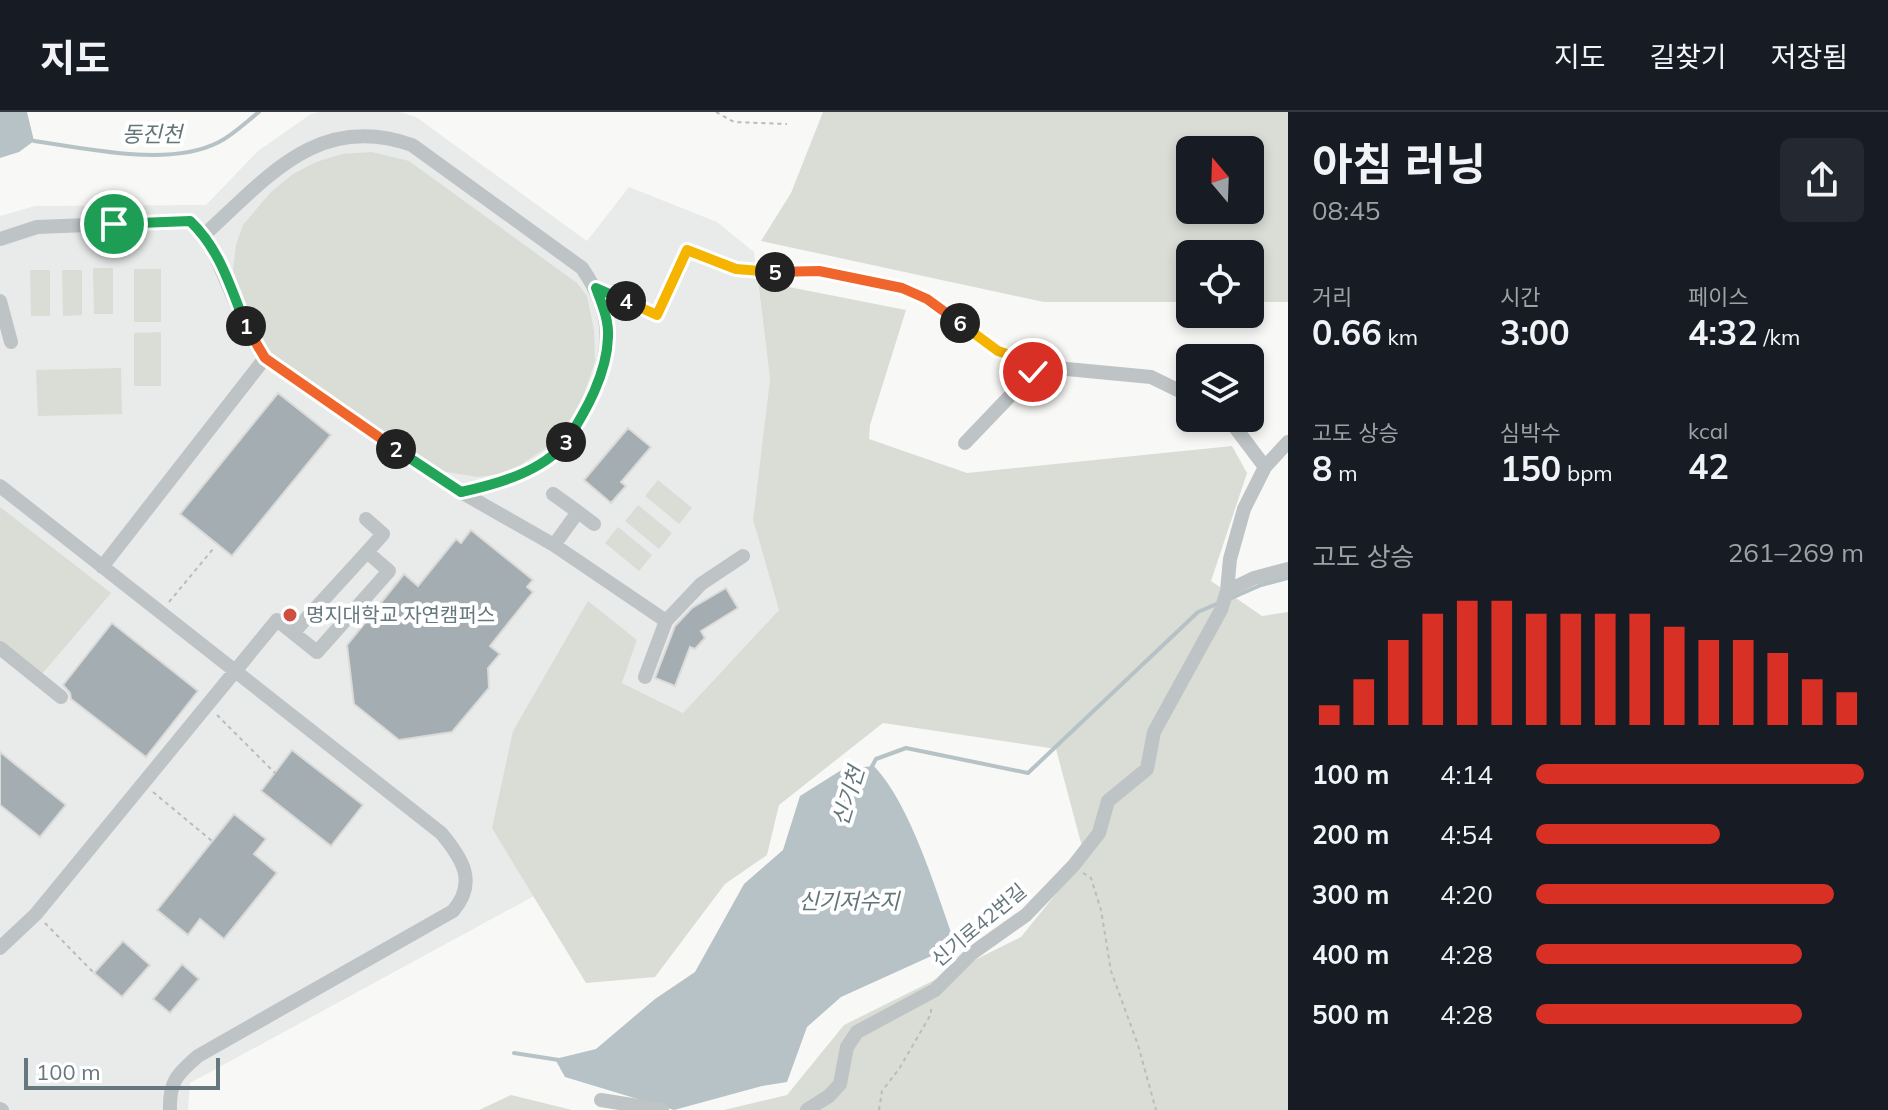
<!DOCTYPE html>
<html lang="ko">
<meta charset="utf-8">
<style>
:root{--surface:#171b24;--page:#242831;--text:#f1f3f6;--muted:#9ea1a6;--line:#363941;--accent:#d93025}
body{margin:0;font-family:Mulish,"Noto Sans KR",sans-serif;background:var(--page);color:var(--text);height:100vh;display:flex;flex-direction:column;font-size:30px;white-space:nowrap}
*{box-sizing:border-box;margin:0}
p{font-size:26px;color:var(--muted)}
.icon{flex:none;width:44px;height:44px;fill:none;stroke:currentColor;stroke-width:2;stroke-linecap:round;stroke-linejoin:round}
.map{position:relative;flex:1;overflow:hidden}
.panel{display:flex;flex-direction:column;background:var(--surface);width:600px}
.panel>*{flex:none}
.needle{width:52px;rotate:341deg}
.tools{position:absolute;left:1176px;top:24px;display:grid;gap:16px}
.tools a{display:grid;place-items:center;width:88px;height:88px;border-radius:12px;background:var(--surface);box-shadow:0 4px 12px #0003;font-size:40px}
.scale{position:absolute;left:24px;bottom:20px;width:196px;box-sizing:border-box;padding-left:8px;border:4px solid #66777e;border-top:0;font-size:22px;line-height:28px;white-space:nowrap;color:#66777e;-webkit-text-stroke:6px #fff;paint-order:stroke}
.pin{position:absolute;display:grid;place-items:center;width:68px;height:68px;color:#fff;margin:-34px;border:4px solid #fff;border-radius:50%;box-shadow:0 2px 8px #0007}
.km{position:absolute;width:40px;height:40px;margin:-20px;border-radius:50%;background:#222;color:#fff;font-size:22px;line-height:40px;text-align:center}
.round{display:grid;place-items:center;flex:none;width:84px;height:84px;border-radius:12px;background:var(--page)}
.head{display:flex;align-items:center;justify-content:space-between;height:136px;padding:0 24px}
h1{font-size:44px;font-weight:700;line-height:60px}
.stats{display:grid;grid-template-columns:repeat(3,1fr);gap:12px;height:136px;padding:8px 24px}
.stats div{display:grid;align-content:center}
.stats b{font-size:34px;font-weight:700}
.stats small{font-size:22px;font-weight:400}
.stats p{font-size:22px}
.chart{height:224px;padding:16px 24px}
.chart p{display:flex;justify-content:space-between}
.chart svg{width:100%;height:144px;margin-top:8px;stroke:var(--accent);stroke-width:6}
ul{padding:0 24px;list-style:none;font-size:26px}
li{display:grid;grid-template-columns:128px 96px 1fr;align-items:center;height:60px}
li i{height:20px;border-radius:10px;background:var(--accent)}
header{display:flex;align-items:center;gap:48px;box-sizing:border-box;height:112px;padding:0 40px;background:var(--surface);border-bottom:2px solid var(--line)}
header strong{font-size:38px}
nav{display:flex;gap:44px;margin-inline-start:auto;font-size:28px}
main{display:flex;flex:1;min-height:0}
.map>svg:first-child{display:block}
</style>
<header>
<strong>지도</strong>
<nav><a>지도</a><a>길찾기</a><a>저장됨</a></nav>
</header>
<main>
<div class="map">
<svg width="1288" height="998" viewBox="0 0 1288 998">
<rect width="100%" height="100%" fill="#f8f8f6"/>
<path fill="#e9eaea" d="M319,0H400L416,5L587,129L629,75L717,110L754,140L770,267L753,408L779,498L683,601L622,571L637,528L588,490L492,715L534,784L190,971L188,998H0V104L35,94L206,93L258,39L311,2Z"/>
<path fill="#d9ddd6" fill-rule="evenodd" d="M823,0H1288V190H1250V142H1190V190H1044L761,129L791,81ZM1190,38H1250V98H1190Z
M372,40L409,49L577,171L587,184L594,218L595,249L582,289L558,328L519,354L499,362L477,365L429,357L261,237L237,184L233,158L236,133L243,113L271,80L293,62L316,50L342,42Z
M93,156H113V202H94Z
M134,157H161V210H134Z
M30,158H50V204H31Z
M62,158H82V203L63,204Z
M758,169L906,198L870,313L869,327L967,361L1232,334L1247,361L1211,469L1262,504L1288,500V998H724L787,983L844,913L1021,825L1085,746L1056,637L883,611L779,693L767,743L725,772L655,865L586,871L492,716L513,619L588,489L637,528L622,571L683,601L779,498L753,408L770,267Z
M161,220V274H134V221Z
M121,256L122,302L38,304L36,258Z
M658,368L692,396L679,412L645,384Z
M638,393L672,421L659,437L625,409Z
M0,395L111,481L42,562L0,529Z
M618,415L652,443L639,459L605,431Z
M511,983L572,998H479Z"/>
<path fill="#b6c2c5" d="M0,0H27L34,29L19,40L0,46Z
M874,654C910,692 935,775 953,826L938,841L841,885L807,915L787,970L762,974L674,998L565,965L555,947L596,937L655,887L695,860L744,772L783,738L800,684L843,657Z"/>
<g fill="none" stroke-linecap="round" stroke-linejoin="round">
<path stroke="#b6c2c5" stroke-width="4" d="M34,29C87,36 169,56 219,30C233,23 246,10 259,0
M1227,488L1261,473L1288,466
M870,658L876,647L906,636L1028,661L1198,500L1219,491
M514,941L559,948"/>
</g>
<path fill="#a4adb1" stroke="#dadad9" stroke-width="2" d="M278,281L331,323L232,444L180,402Z
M628,316L651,335L621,370L626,374L611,391L584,368Z
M471,418L533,468L527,475L533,480L490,534L500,542L488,556L489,576L452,620L399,628L354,592L347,533L404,462L418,474L456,427L461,431Z
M726,476L738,496L701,519L705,526L695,537L690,535L675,574L655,566L675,514L692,496Z
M112,511L198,579L146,645L71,587L70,581L63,573Z
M292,638L363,693L331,734L261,679Z
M0,640L66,693L40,725L0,693Z
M234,702L266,727L254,742L277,761L224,827L200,807L188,823L157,798Z
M123,829L150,853L122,885L94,861Z
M182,852L199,867L170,901L153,887Z"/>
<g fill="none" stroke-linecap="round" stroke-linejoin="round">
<path stroke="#b8bcbe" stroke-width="2" stroke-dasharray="4 4" stroke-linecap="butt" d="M716,0L734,10L787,12
M749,158L779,161L819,159L902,176L915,182
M169,490L213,437
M217,603L275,661
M153,680L212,729
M1083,761L1091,766L1101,798L1111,859L1138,933L1156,998
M45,811L94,861
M879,998L882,979L899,957L931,902V897"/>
<path stroke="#bec3c5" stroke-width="14" d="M0,127L37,115L190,109L204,123L212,136L251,226L265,246L461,380C497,372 533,361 561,336C573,326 580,308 587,294C612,242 616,205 582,156L412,33C318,0 268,65 204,123
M596,176L657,203L687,138L736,157
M927,187L998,239L1046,255
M0,189L11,230
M1228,306L1265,355
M965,331L1033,260L1046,255L1151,265L1190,284
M0,374L441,721C462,746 478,770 453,799L198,944C177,962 169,970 170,998
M461,380L554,433L666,509L701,472L743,444
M553,382L578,400L554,433
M578,400L594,412
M366,407L383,422L367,440
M102,455L265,246
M1227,479L1254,466L1288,457
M0,536L61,585
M645,565L666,509
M0,836L36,802L277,508L317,540L389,459L367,440L293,521
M601,988L662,998
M0,997L2,998
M807,998L829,984L840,972L847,935L857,920L935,878L971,842L1026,803L1074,753L1099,721L1108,689L1147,657L1154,620L1221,498L1227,479L1230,447L1244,397L1265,355L1288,330"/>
</g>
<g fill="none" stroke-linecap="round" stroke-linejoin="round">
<g stroke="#fff" stroke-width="16">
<path id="split-1" d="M114,112L190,109C220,137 231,177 246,214"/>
</g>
<g stroke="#fff" stroke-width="16">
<path id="split-2" d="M246,214L265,246L396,337"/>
</g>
<g stroke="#fff" stroke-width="16">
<path id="split-3" d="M396,337L461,380C497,372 542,360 566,330"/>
</g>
<g stroke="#fff" stroke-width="16">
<path id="split-4" d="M566,330C586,299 607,262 608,225C609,208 602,192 596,176L626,189"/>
</g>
<g stroke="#fff" stroke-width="16">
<path id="split-5" d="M626,189L657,203L687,138L736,157L775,160"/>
</g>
<g stroke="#fff" stroke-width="16">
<path id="split-6" d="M775,160L819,159L902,176L927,187L960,211"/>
</g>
<g stroke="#fff" stroke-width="16">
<path id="split-7" d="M960,211L998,239L1046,255L1033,260"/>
</g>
<use href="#split-1" stroke="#22a559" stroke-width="10"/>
<use href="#split-2" stroke="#f0652b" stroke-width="10"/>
<use href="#split-3" stroke="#22a559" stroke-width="10"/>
<use href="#split-4" stroke="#22a559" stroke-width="10"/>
<use href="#split-5" stroke="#f5b400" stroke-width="10"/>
<use href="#split-6" stroke="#f0652b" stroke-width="10"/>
<use href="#split-7" stroke="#f5b400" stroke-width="10"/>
</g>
<circle fill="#ce4f41" stroke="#fff" stroke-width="3" cx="290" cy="503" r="8"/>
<g text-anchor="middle" stroke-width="8" stroke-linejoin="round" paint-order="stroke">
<g font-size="20" fill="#66777e" stroke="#fff" text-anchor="start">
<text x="306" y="510">명지대학교 자연캠퍼스</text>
</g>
<g font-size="20" fill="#66777e" stroke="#fff">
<text transform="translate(979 813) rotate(-40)" y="7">신기로42번길</text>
</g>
<g font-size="22" font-style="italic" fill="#627578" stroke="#fff">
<text x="152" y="30">동진천</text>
<text transform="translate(848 684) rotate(-73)" y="8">신기천</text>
<text x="849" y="797">신기저수지</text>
</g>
</g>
</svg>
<div class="tools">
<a><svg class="needle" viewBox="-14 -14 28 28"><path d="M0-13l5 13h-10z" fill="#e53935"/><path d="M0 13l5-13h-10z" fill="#9ea1a6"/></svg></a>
<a><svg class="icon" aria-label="locate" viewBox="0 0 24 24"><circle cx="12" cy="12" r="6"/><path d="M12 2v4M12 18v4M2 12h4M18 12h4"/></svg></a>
<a><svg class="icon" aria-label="layers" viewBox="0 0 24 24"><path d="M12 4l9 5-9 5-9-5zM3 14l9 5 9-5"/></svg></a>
</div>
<div class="scale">100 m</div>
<div class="pin" style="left:114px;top:112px;background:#1e9e55"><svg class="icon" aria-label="arrive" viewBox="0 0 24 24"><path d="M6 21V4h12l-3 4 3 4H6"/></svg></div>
<div class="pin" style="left:1033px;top:260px;background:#d93025"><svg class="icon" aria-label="check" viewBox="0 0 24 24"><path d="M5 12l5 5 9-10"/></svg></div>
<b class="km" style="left:246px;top:214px">1</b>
<b class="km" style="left:396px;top:337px">2</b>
<b class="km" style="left:566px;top:330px">3</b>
<b class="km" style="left:626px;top:189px">4</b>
<b class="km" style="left:775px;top:160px">5</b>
<b class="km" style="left:960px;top:211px">6</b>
</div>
<section class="panel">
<div class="head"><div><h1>아침 러닝</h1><p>08:45</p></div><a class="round"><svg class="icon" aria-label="share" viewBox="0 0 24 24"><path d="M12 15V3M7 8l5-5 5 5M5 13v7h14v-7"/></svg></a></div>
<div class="stats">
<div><p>거리</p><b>0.66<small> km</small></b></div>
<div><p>시간</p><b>3:00</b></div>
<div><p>페이스</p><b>4:32<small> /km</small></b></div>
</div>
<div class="stats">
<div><p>고도 상승</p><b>8<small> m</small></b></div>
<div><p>심박수</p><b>150<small> bpm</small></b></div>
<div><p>kcal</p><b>42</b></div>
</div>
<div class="chart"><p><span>고도 상승</span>261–269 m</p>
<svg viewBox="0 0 160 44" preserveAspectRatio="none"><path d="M5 44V38M15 44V30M25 44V18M35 44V10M45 44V6M55 44V6M65 44V10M75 44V10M85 44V10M95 44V10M105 44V14M115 44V18M125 44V18M135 44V22M145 44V30M155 44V34"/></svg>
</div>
<ul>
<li><b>100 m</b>4:14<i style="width:100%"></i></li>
<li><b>200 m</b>4:54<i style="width:56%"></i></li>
<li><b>300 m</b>4:20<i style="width:91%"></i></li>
<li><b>400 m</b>4:28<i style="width:81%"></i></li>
<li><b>500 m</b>4:28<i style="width:81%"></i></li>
</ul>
</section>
</main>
